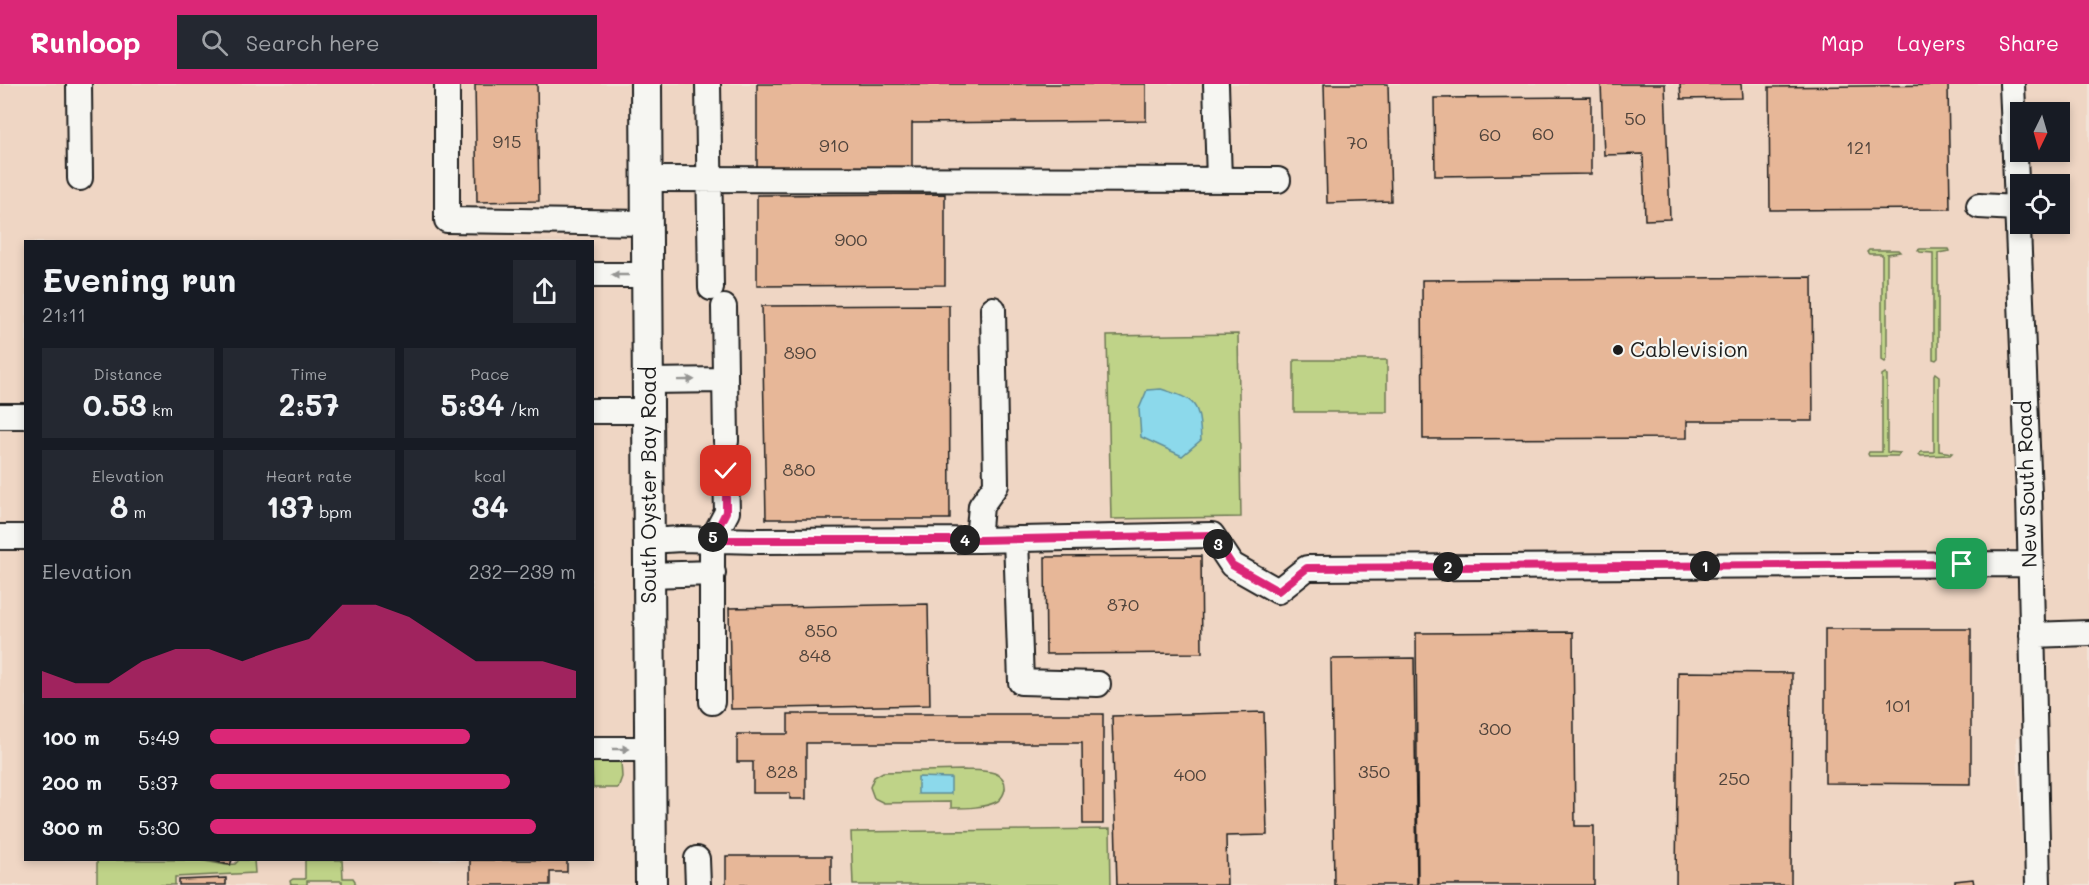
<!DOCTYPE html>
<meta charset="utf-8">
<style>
:root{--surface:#171b24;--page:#242831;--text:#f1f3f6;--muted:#9ea1a6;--accent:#db2777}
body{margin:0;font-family:Mali,sans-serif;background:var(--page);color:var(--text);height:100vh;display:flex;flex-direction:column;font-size:22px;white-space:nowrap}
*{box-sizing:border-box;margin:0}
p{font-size:20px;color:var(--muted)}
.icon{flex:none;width:33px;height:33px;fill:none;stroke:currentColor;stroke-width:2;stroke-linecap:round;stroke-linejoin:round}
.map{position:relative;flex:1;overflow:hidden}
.side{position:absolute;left:24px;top:156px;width:570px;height:621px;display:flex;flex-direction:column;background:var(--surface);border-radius:0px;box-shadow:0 3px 9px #0003}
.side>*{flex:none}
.needle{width:39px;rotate:185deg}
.fabs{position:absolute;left:2010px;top:18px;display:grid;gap:12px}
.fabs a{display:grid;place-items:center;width:60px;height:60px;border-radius:0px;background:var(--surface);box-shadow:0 3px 9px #0003;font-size:30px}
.pin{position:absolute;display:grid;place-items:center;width:51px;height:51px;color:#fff;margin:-26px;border-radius:12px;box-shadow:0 3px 9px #0006}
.km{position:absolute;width:30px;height:30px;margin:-15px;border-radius:50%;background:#222;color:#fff;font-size:16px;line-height:30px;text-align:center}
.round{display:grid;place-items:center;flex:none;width:63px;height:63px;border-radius:0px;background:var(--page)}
.headline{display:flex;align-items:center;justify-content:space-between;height:102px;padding:0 18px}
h1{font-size:33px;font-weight:700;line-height:45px}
.metrics{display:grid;grid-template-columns:repeat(3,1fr);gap:9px;height:102px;padding:6px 18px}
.metrics div{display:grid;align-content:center;border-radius:0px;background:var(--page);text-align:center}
.metrics b{font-size:30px;font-weight:700}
.metrics small{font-size:16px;font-weight:400}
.metrics p{font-size:16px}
.chart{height:168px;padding:12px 18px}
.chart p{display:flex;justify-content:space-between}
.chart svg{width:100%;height:108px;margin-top:6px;fill:var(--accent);opacity:.7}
ul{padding:0 18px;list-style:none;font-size:20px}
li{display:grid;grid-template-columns:96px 72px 1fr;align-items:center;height:45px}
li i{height:15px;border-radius:8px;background:var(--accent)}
header{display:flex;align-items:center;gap:36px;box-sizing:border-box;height:84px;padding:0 30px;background:var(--accent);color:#fff}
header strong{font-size:28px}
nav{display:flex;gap:33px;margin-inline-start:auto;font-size:21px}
.search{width:420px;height:54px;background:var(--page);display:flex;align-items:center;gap:15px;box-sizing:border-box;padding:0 21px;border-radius:0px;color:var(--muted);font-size:22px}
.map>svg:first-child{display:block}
</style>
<header>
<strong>Runloop</strong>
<div class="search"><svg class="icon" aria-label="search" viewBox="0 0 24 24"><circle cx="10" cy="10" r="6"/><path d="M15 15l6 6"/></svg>Search here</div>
<nav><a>Map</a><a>Layers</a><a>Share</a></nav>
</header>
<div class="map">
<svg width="2089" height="801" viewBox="0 0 2089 801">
<rect width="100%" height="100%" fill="#f2e3d7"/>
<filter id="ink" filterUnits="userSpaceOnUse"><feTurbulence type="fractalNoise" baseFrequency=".0167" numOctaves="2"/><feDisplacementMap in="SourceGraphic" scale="12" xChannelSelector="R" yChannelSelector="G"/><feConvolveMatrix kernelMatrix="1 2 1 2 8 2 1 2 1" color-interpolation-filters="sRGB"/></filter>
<g filter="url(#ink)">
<path fill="#efd6c4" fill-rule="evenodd" d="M0,0H2089V801H2042L2029,652L2016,653L2025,801H1111L1109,745L852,748L853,801H0ZM2020,28H2060V68H2020ZM2020,100H2060V140H2020ZM26,158H592V776H26Z"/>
<path fill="#bfd388" stroke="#6e7852" stroke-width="1.5" d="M1920,165H1949L1950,167L1938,169V274L1936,276L1933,275V169L1920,168L1918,166Z
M1869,166H1898L1900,168L1887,170V275L1885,278L1882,276V170H1869L1867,168Z
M1238,250L1241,433L1111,435L1107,252Z
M1294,276H1387V328H1294Z
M1885,289L1887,292V368L1900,369L1898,372H1869L1868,370L1869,368H1882V291Z
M1935,289L1939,292V367L1952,369L1950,371L1921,372L1919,370L1921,368H1934V291Z
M592,676L621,677L622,693L618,704H593Z
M964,686C978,687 1007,684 1005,705C1004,710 1002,714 998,717C986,724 965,724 951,724V718L884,719L874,714L870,703L874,693L883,688Z
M1110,745L1111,801H853L851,748Z
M97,776H199L226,781L235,780L239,776H254L255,789L175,793V801H97Z
M305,776H342L343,794H353L355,797V801H342V797H307V801H291L290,797L293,795H305Z"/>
<path fill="#8cd9eb" stroke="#5f8d98" stroke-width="1.5" d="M1161,305C1197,316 1199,319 1201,356L1182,372L1141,353L1139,325L1147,306Z
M918,693L951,694V710H918Z"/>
<path fill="#e7b798" stroke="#1c1c1c" stroke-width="1.5" d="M475,0H537L539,117L477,118Z
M757,0H1146V37L912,39V85L757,86Z
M1324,0H1388L1391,117L1327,119Z
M1601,0H1665L1670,135L1645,136L1643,70L1604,71Z
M1680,0H1741L1742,14L1681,15Z
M1948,1L1950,125L1770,126L1769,3Z
M1591,13V90L1435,92L1434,14Z
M945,110V201L757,202V111Z
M1812,193L1813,337H1687V354L1423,355L1422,196Z
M949,221L950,435H766L762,222Z
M1201,472L1202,569L1046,570L1045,473Z
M928,520L930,621L731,625L729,524Z
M1825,545H1971V700L1825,699Z
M1573,548L1575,742H1594V801H1418L1416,549Z
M1414,574L1417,801H1334L1331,575Z
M1678,588L1792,589L1791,801H1676Z
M1264,628L1267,751L1226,752L1227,801H1117L1112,632Z
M788,630H1103V740H1083L1082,659H806V715H790V709H753V678H737V650H788Z
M726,772H831V801H726Z
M209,776H232L230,781Z
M470,776H567V788H550V801H470Z
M226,794V801H179V796Z
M1973,795L1974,801H1955V797Z"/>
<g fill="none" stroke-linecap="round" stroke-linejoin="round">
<path stroke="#c7bbb2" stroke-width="24" stroke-dasharray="24 12" stroke-linecap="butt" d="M726,388V357"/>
<g stroke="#1c1c1c" stroke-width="28">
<path id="minor" d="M79,0L80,94
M447,0V136L647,139
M708,0L711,204
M1216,0L1219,96
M2012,0L2029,410L2038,801
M647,95L1278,96
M1979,122L2016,124
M592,191H647
M724,223L726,357
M648,297L725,296
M592,327H648
M0,332H26
M0,453H26
M1016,455L1021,598L1098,600
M978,456L981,422L996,401L993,225
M649,457L681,455L759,457L978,456L1212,451L1232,481L1278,507L1307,484L2030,480
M649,491L713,489
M2032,551L2089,549
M712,618V456L727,428L726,388
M592,665H650
M697,775L698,801"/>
</g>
<g stroke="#1c1c1c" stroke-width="34">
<path id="major" d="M646,0L651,801"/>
</g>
<use href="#minor" stroke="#f6f6f2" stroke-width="24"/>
<use href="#major" stroke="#f6f6f2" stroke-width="30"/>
</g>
<defs><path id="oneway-solid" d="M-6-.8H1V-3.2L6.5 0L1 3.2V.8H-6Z" transform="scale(1.5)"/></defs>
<g fill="#949492">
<use href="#oneway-solid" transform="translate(620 191) rotate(-180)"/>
<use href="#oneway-solid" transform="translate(686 296) rotate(-1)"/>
<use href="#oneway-solid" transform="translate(621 665)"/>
</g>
</g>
<g fill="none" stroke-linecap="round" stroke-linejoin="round" filter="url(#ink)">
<g stroke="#fff" stroke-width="12">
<path id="route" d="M726,387V428L712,456H978L1212,451L1232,481L1278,507L1307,484L1962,480"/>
</g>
<use href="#route" stroke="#db2777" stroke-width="8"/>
</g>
<circle fill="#1c1c1c" stroke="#f6f6f2" stroke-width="2" cx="1618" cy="266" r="6"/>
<g text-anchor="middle" stroke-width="4.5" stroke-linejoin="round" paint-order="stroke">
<g font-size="18" fill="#4f433b">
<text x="1635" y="41">50</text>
<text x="1543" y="56">60</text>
<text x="1490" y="57">60</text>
<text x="507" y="64">915</text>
<text x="1357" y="65">70</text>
<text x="834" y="68">910</text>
<text x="1859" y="70">121</text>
<text x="851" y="162">900</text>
<text x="800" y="275">890</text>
<text x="799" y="392">880</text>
<text x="1123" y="527">870</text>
<text x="821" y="553">850</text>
<text x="815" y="578">848</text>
<text x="1898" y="628">101</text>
<text x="1495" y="651">300</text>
<text x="782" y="694">828</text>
<text x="1374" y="694">350</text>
<text x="1190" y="697">400</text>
<text x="1734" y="701">250</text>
</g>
<g font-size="21" fill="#1c1c1c" stroke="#f6f6f2" text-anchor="start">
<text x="1630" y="273">Cablevision</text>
</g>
<g font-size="21" fill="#1c1c1c" stroke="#f6f6f2">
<text transform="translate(2027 400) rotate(-92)" y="7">New South Road</text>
<text transform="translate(649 401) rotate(-90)" y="7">South Oyster Bay Road</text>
</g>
</g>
</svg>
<div class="fabs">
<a><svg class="needle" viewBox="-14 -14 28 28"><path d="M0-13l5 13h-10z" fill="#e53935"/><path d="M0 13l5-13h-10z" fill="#9ea1a6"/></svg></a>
<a><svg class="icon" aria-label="locate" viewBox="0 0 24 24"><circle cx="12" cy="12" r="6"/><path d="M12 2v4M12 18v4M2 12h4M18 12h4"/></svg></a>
</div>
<div class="pin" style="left:1962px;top:480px;background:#1e9e55"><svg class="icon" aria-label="arrive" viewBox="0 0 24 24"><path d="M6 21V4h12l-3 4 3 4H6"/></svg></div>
<div class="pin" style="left:726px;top:387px;background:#d93025"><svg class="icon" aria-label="check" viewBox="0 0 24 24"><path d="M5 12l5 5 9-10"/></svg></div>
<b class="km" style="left:1705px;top:482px">1</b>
<b class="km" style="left:1448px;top:483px">2</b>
<b class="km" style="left:1218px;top:460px">3</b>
<b class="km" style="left:965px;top:456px">4</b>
<b class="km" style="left:713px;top:453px">5</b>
<section class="side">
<div class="headline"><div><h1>Evening run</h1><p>21:11</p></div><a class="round"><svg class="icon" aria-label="share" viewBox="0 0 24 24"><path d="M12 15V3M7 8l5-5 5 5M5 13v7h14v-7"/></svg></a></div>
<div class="metrics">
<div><p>Distance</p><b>0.53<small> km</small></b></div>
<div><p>Time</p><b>2:57</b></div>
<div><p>Pace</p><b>5:34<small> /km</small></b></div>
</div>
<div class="metrics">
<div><p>Elevation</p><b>8<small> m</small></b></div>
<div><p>Heart rate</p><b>137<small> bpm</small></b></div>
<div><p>kcal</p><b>34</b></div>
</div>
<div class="chart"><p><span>Elevation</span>232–239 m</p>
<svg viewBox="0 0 160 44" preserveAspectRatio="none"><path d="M0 44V33L10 38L20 38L30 29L40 24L50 24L60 29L70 24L80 20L90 6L100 6L110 11L120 20L130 29L140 29L150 29L160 33V44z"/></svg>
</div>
<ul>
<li><b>100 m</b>5:49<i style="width:71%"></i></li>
<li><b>200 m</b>5:37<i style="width:82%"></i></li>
<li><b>300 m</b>5:30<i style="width:89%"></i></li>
</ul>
</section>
</div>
